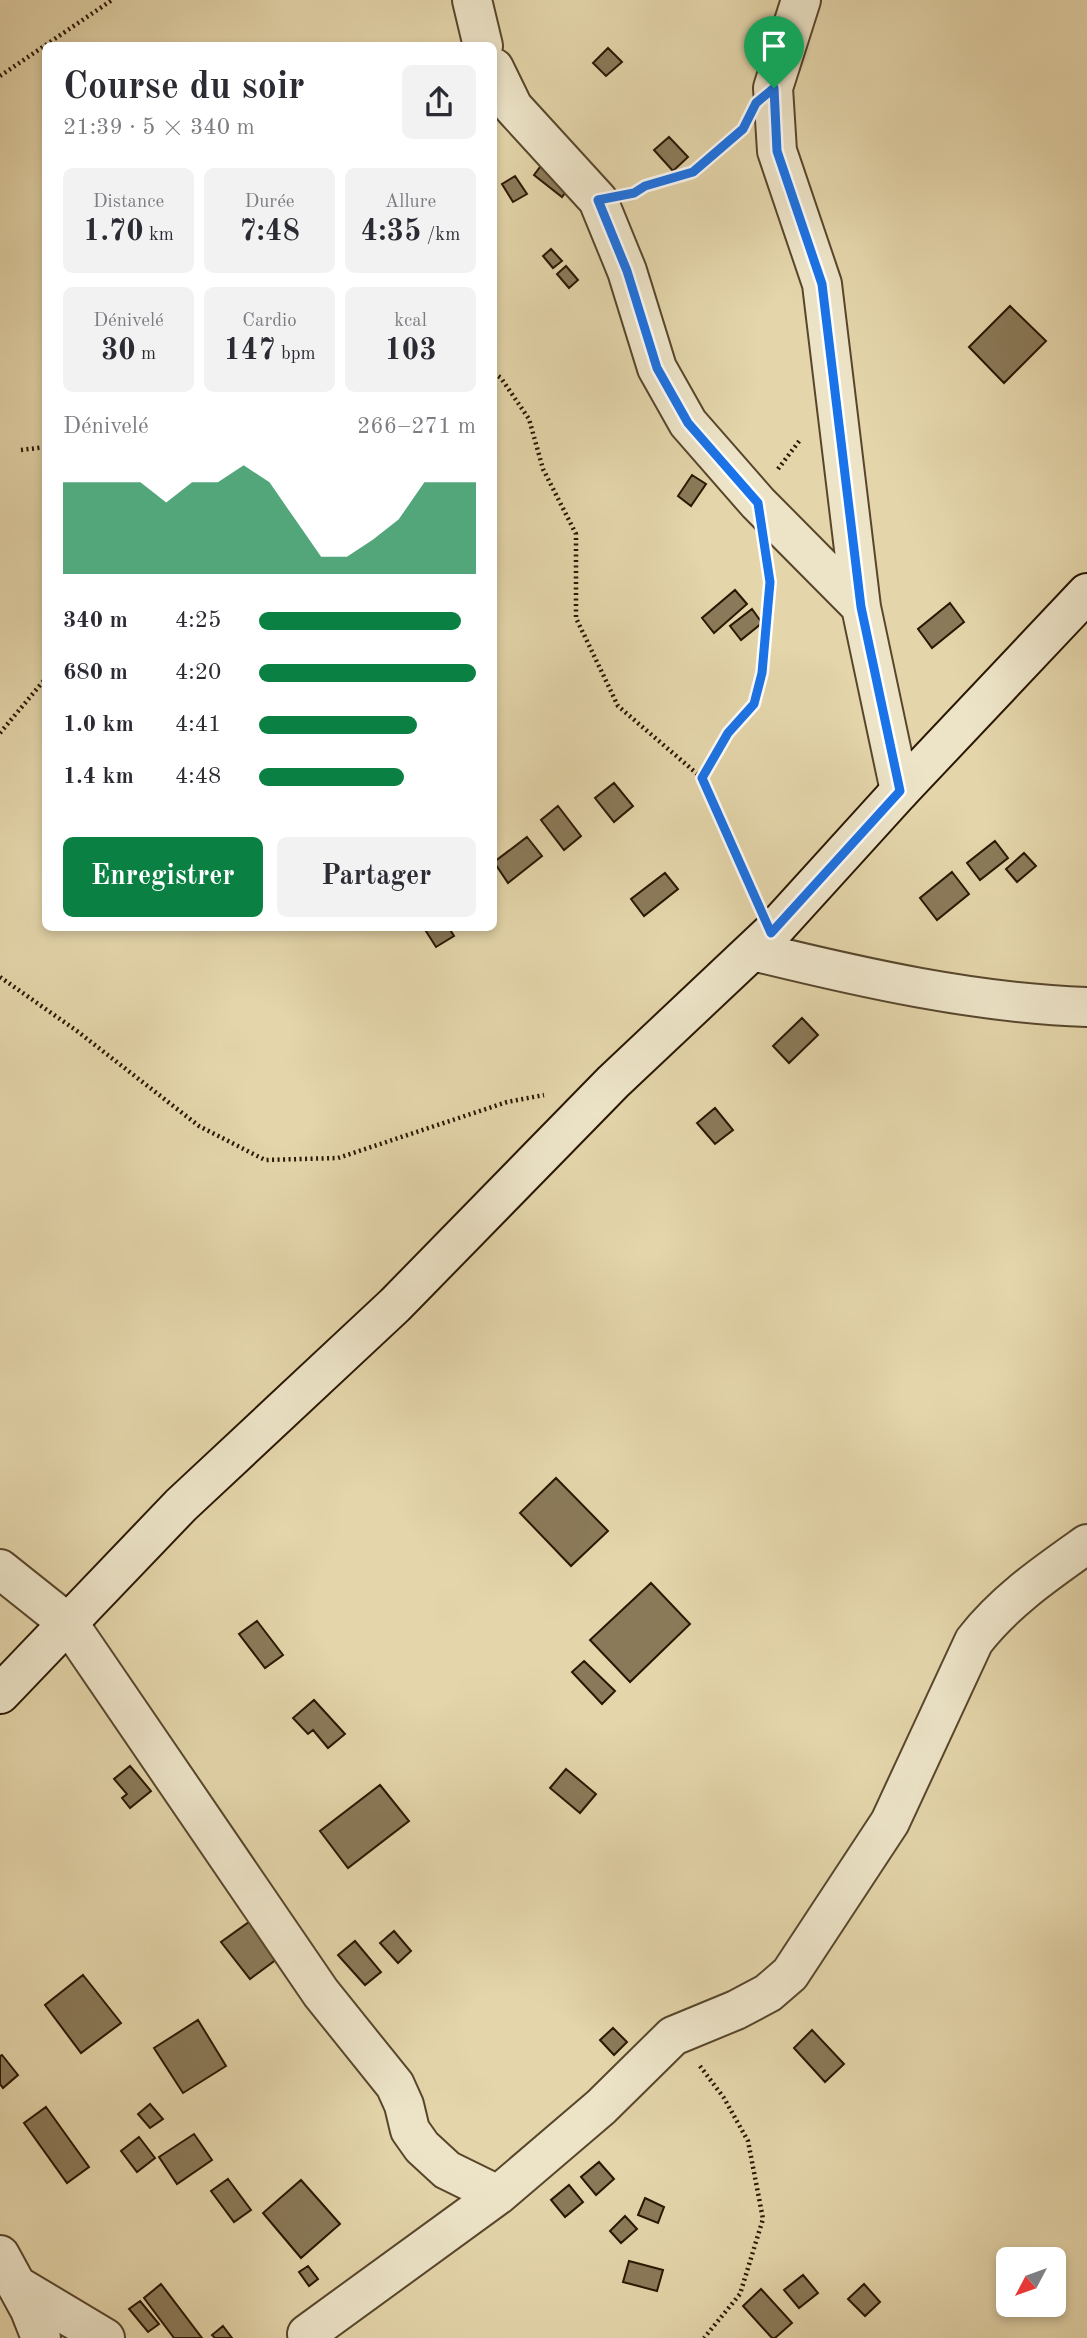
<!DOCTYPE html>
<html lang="fr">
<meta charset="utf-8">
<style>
:root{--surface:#fff;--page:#f2f2f3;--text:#2b2b33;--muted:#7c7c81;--accent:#0b8043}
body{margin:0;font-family:"Old Standard TT",serif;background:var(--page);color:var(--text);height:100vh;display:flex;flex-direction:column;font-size:26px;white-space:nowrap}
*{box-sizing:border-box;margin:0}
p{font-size:23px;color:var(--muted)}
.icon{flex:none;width:38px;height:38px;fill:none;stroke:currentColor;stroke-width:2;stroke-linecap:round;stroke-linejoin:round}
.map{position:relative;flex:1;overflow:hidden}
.side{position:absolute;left:42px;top:42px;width:455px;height:889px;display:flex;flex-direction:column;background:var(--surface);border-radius:10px;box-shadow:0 4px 10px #0003}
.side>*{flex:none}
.needle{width:46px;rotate:229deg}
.controls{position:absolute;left:996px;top:2247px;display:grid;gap:14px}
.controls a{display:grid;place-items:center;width:70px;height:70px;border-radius:10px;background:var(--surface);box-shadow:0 4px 10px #0003;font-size:35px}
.pin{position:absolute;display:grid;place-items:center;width:60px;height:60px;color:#fff;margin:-72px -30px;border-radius:50% 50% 50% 0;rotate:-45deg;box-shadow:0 0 7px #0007}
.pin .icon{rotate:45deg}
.round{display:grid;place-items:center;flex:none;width:74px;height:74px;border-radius:10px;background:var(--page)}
.overview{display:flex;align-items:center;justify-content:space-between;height:119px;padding:0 21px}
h1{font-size:38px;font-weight:700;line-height:52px}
.figures{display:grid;grid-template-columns:repeat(3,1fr);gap:10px;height:119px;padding:7px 21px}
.figures div{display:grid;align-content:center;border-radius:10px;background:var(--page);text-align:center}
.figures b{font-size:30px;font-weight:700}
.figures small{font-size:19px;font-weight:400}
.figures p{font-size:19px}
.chart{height:196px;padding:14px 21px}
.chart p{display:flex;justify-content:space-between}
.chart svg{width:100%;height:126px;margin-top:7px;fill:var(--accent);opacity:.7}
.action{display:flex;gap:14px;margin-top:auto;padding:14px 21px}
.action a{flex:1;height:80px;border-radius:10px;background:var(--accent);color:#fff;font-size:28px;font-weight:700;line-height:80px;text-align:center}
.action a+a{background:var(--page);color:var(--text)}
ul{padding:0 21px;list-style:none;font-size:23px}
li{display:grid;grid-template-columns:112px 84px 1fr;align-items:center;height:52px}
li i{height:18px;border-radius:9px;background:var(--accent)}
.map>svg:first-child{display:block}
</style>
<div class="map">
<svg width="1087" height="2338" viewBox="0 0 1087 2338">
<rect width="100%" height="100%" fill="#e4d5aa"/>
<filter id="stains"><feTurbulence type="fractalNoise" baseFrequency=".00286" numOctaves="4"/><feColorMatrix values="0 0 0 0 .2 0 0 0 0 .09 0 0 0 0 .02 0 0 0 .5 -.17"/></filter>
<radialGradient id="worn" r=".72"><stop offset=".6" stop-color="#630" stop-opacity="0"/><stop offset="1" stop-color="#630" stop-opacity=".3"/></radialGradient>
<path fill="#8b7a59" stroke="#2a1702" stroke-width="2" d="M608,48L622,62L606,76L593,63Z
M669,137L688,157L673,171L654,150Z
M543,163L571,185L562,197L534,175Z
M515,176L527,194L513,202L502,184Z
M551,249L562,261L553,268L543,256Z
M566,266L578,280L569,288L557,274Z
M1010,306L1046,341L1004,383L969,347Z
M692,475L706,484L691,506L678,496Z
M735,590L747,604L714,633L702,618Z
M950,603L964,622L932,648L918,629Z
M752,609L762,623L741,640L730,626Z
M614,783L633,806L614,822L595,798Z
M558,806L581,836L564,850L541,820Z
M527,837L542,856L508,883L494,862Z
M995,841L1008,858L980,880L967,863Z
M1024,853L1036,866L1017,882L1006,869Z
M952,872L969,894L937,920L920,898Z
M665,873L678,889L644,916L631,899Z
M424,928H449L454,936L436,947Z
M802,1018L818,1035L789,1063L773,1046Z
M715,1108L733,1130L715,1144L697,1123Z
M556,1478L608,1531L571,1566L520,1513Z
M651,1583L690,1624L630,1682L590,1640Z
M257,1621L283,1655L265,1668L239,1634Z
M584,1661L615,1691L602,1704L572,1672Z
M314,1700L345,1734L328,1748L313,1730L308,1734L293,1718Z
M130,1766L151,1791L130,1808L122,1798L127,1794L114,1779Z
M566,1769L596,1794L580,1813L550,1788Z
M380,1785L409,1821L348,1868L320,1831Z
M249,1922L277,1959L250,1979L221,1942Z
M394,1931L411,1951L398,1963L380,1943Z
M355,1941L381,1972L365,1985L338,1955Z
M83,1975L121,2023L81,2053L45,2005Z
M198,2020L226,2066L183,2093L154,2048Z
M613,2028L627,2042L614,2055L600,2040Z
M812,2030L844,2064L825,2082L794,2048Z
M2,2055L18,2075L3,2088L0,2084V2056Z
M150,2104L163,2119L150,2128L138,2114Z
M46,2107L89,2167L67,2183L24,2123Z
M194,2134L212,2160L177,2184L159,2157Z
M139,2137L155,2158L137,2172L121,2151Z
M599,2162L614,2179L596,2195L581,2177Z
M228,2179L251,2210L234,2222L211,2191Z
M301,2180L340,2224L301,2258L263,2213Z
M569,2185L583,2202L565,2217L551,2200Z
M645,2198L664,2207L658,2223L638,2215Z
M625,2216L637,2229L621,2243L610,2231Z
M629,2261L663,2270L657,2291L623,2282Z
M308,2266L318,2279L309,2286L299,2272Z
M803,2275L818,2293L799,2308L784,2290Z
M161,2284L202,2338H174L144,2298Z
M864,2284L880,2302L865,2316L848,2299Z
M761,2289L792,2323L775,2338H772L743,2306Z
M140,2301L159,2324L148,2332L129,2309Z
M223,2326L232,2338H215L212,2335Z"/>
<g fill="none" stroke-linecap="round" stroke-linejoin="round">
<g stroke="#58462c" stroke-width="42">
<path id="street" d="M472,0L483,46
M801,0L773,88L777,151L822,284L861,607L900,791
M494,68L513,107L598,200L627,271L657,368L688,423L758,503L861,607
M753,951C863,978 974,1003 1087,1007
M0,1569L69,1624L321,1993L395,2085L404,2105L410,2130L422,2147L447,2170L498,2195L601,2107L673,2036L736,2010L768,1993L790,1974L890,1822L974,1641C1005,1601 1046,1573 1087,1544
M0,2255L30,2310L41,2338
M18,2286L105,2338
M307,2334L498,2195"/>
</g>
<g stroke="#2a1702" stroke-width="42">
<path id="secondary" d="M0,1694L181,1505L395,1305L613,1082L771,933L900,791L1087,593"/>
</g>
<path stroke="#2a1702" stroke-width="4.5" stroke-dasharray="2 3.5" stroke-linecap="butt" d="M0,76L112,0
M637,191L645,186L693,172L737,135
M494,373L501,378L529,419L543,469L576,534V618L618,706L702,778L754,894
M21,450L46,447
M778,469L800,440
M0,733L46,678
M702,778L728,733L754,703L762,673L770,582L769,570
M0,977L77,1031L199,1126L265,1160L338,1158L507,1102L544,1095
M700,2066L724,2098L748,2141L763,2219L740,2294L704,2338"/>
<use href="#street" stroke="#ede4c8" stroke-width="38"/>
<use href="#secondary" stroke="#ede4c8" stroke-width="38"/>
</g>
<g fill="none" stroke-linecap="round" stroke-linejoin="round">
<g stroke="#fff" stroke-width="14">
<path id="route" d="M774,88L777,151L822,284L861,607L900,791L771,933L702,778L728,733L754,704L762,673L770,582L758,503L688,423L657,368L627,271L598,200L634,193L645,186L693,172L743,129L756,103Z"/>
</g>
<use href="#route" stroke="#1a73e8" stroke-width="9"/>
</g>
<rect width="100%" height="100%" filter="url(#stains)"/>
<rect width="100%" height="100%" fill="url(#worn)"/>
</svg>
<div class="controls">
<a><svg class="needle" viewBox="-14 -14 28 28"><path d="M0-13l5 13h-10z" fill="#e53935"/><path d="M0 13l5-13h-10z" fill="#7c7c81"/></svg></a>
</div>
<div class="pin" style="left:774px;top:88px;background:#1e9e55"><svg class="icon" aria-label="arrive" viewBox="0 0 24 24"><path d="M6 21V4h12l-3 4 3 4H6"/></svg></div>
<section class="side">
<div class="overview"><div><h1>Course du soir</h1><p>21:39 · 5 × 340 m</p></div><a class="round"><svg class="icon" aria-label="share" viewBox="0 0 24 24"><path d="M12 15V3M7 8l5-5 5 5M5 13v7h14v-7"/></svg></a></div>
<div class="figures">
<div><p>Distance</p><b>1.70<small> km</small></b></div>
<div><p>Durée</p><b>7:48</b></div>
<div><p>Allure</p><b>4:35<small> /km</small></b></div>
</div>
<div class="figures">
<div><p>Dénivelé</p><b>30<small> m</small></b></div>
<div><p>Cardio</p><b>147<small> bpm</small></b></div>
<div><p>kcal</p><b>103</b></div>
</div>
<div class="chart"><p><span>Dénivelé</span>266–271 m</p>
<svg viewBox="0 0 160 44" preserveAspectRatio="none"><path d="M0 44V12L10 12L20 12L30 12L40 19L50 12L60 12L70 6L80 12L90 25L100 38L110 38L120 32L130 25L140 12L150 12L160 12V44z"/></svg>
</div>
<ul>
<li><b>340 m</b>4:25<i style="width:93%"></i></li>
<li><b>680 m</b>4:20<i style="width:100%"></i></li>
<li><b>1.0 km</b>4:41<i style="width:73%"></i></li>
<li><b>1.4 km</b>4:48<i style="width:67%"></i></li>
</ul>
<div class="action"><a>Enregistrer</a><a>Partager</a></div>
</section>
</div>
